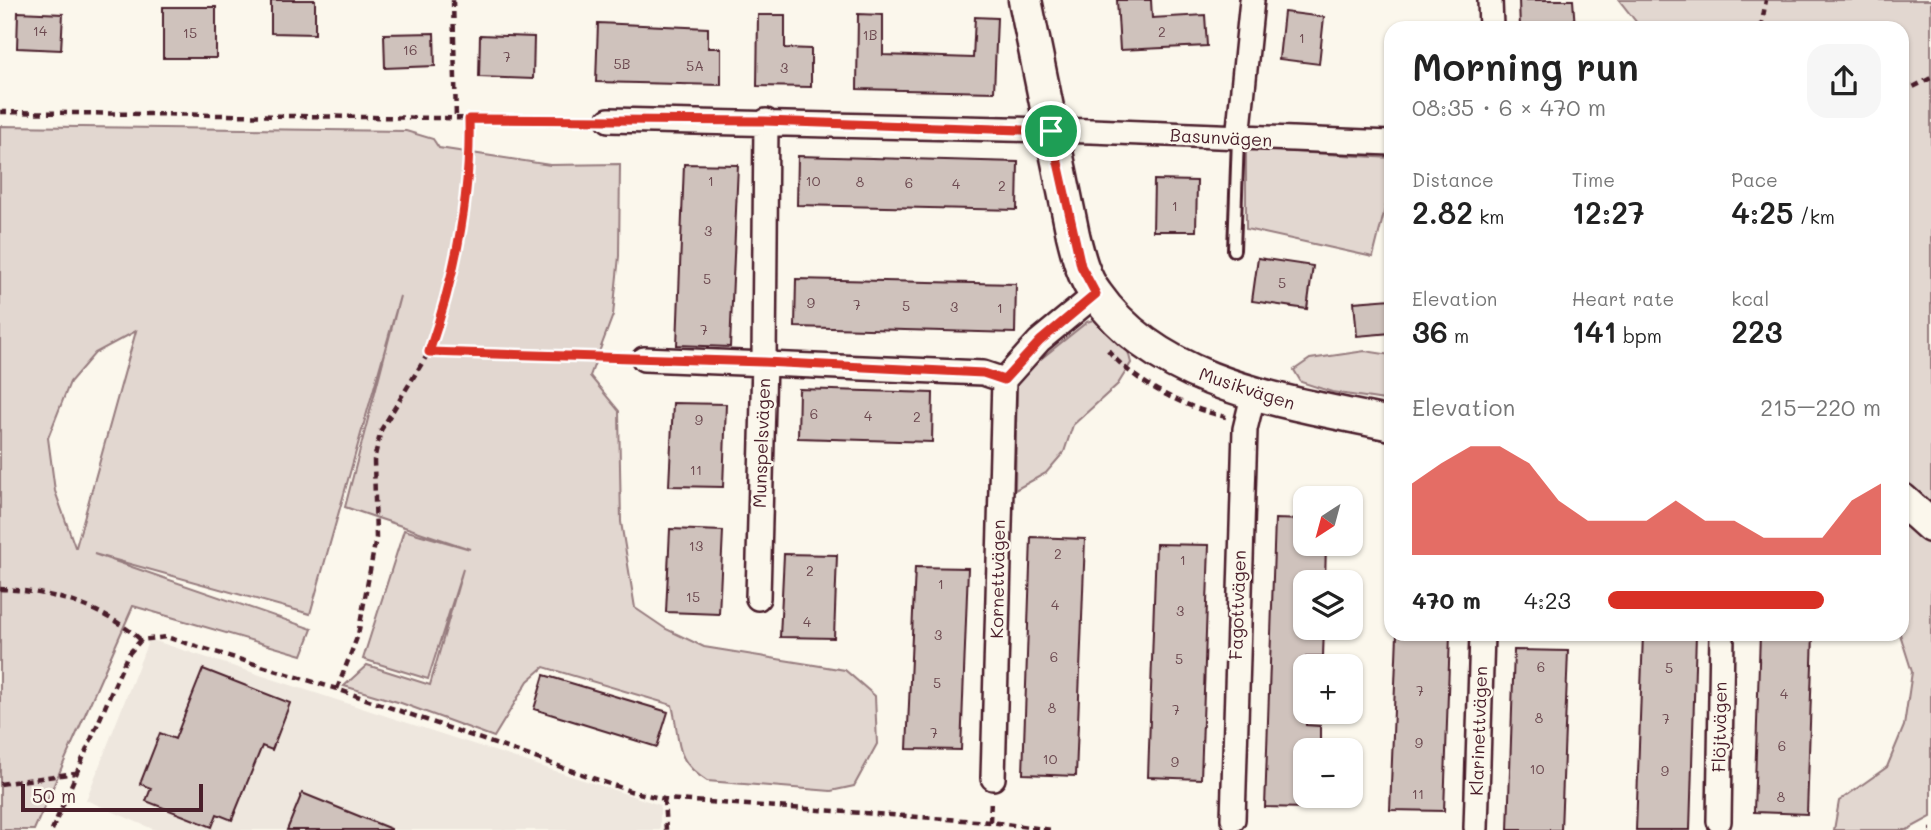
<!DOCTYPE html>
<meta charset="utf-8">
<style>
:root{--surface:#fff;--page:#f6f6f6;--text:#222;--muted:#767676;--accent:#d93025}
body{margin:0;font-family:Mali,sans-serif;background:var(--page);color:var(--text);height:100vh;display:flex;flex-direction:column;font-size:26px;white-space:nowrap}
*{box-sizing:border-box;margin:0}
p{font-size:23px;color:var(--muted)}
.icon{flex:none;width:38px;height:38px;fill:none;stroke:currentColor;stroke-width:2;stroke-linecap:round;stroke-linejoin:round}
.map{position:relative;flex:1;overflow:hidden}
.side{position:absolute;left:1384px;top:21px;width:525px;height:620px;display:flex;flex-direction:column;background:var(--surface);border-radius:21px;box-shadow:0 2px 5px #0004}
.side>*{flex:none}
.needle{width:46px;rotate:216deg}
.fabs{position:absolute;left:1293px;top:486px;display:grid;gap:14px}
.fabs a{display:grid;place-items:center;width:70px;height:70px;border-radius:14px;background:var(--surface);box-shadow:0 2px 5px #0004;font-size:35px}
.scale{position:absolute;left:21px;bottom:18px;width:182px;box-sizing:border-box;padding-left:7px;border:4px solid #4a1f2b;border-top:0;font-size:19px;line-height:24px;white-space:nowrap;color:#4a1f2b;-webkit-text-stroke:5px #fbf7ec;paint-order:stroke}
.pin{position:absolute;display:grid;place-items:center;width:60px;height:60px;color:#fff;margin:-30px;border:4px solid #fff;border-radius:50%;box-shadow:0 2px 7px #0007}
.round{display:grid;place-items:center;flex:none;width:74px;height:74px;border-radius:21px;background:var(--page)}
.head{display:flex;align-items:center;justify-content:space-between;height:119px;padding:0 28px}
h1{font-size:38px;font-weight:600;line-height:52px}
.stats{display:grid;grid-template-columns:repeat(3,1fr);gap:10px;height:119px;padding:7px 28px}
.stats div{display:grid;align-content:center}
.stats b{font-size:30px;font-weight:600}
.stats small{font-size:19px;font-weight:400}
.stats p{font-size:19px}
.chart{height:196px;padding:14px 28px}
.chart p{display:flex;justify-content:space-between}
.chart svg{width:100%;height:126px;margin-top:7px;fill:var(--accent);opacity:.7}
ul{padding:0 28px;list-style:none;font-size:23px}
li{display:grid;grid-template-columns:112px 84px 1fr;align-items:center;height:52px}
li i{height:18px;border-radius:9px;background:var(--accent)}
.map>svg:first-child{display:block}
</style>
<div class="map">
<svg width="1931" height="830" viewBox="0 0 1931 830">
<rect width="100%" height="100%" fill="#fbf7ec"/>
<filter id="ink" filterUnits="userSpaceOnUse"><feTurbulence type="fractalNoise" baseFrequency=".0143" numOctaves="2"/><feDisplacementMap in="SourceGraphic" scale="14" xChannelSelector="R" yChannelSelector="G"/><feConvolveMatrix kernelMatrix="1 2 1 2 8 2 1 2 1" color-interpolation-filters="sRGB"/></filter>
<g filter="url(#ink)">
<path fill="#eee7de" d="M149,639L660,805V830H155L86,800Z"/>
<path fill="#e2d7d0" stroke="#967b7e" stroke-width="2" fill-rule="evenodd" d="M1619,0H1931V817L1907,830H1834L1839,801L1887,767L1904,726L1912,672L1900,634L1902,28H1641Z
M0,126L406,131L433,139L439,148L550,165L620,164L619,256L613,315L590,376L619,411L621,522L635,608L666,629L704,647L845,670L875,696L877,744L854,786L831,791L707,781C672,759 681,740 672,705L544,667L528,681L494,737L401,703L344,686L367,665L430,685L463,569L428,679L363,659L404,530L470,549L345,507L400,296L310,614L94,554L312,629L302,655L133,606L34,830H0ZM136,331L76,547H75L55,491L48,438L70,382L95,353Z
M1246,149L1391,158V185L1373,257L1246,229Z
M1099,318L1126,343L1131,363L1118,384L1073,425L1064,452L1046,473L1015,490L1017,378L1087,322Z
M1365,351L1391,355V401L1332,392L1301,382L1294,370L1310,359Z"/>
<path fill="#cfc2bc" stroke="#4a1f2b" stroke-width="2" d="M271,0H315V34L271,33Z
M1117,0H1151L1152,18L1205,15L1207,46L1120,50Z
M1519,0H1573L1575,28H1520Z
M163,7H216V58H163Z
M18,12L63,14L61,50L17,48Z
M1284,12L1324,17L1319,64L1279,59Z
M858,14L883,15V55L973,58L975,17L997,18L994,92L857,89Z
M758,15H785V48L811,49V87L757,86Z
M598,23L708,28V48H721V85L596,82Z
M434,33L435,66L385,68L384,34Z
M480,35L534,37L533,79L479,77Z
M798,156L1018,162L1017,210L797,205Z
M684,164L738,165L730,347L677,345Z
M1154,180L1197,181L1196,231H1153Z
M1258,258L1313,266L1307,309L1252,301Z
M796,279L1016,284L1015,333L795,327Z
M1391,299V333L1357,336L1354,302Z
M799,389L933,393L932,442L798,438Z
M673,403L726,404L723,487L669,486Z
M1275,519L1306,520V544H1326L1325,583H1306V628H1324L1323,656H1306V725L1320,726V751H1306V808L1265,807Z
M670,529L723,531L719,614L666,612Z
M1031,537L1085,539L1076,776L1023,774Z
M1156,544L1209,545L1201,779L1148,777Z
M784,554L837,555L834,638L780,637Z
M915,567L968,568L961,750L907,749Z
M1397,634H1450L1444,811L1390,810Z
M1643,634H1696L1690,830H1636Z
M1760,634H1813L1807,814L1754,812Z
M1514,650L1568,651L1561,830H1508Z
M203,669L290,703L272,750L262,746L232,820L217,814L212,827L146,801L151,788L140,784L160,733L175,739Z
M544,675L668,712L657,747L534,709Z
M302,793L391,829V830H287Z"/>
<g fill="none" stroke-linecap="round" stroke-linejoin="round">
<g stroke="#4a1f2b" stroke-width="16">
<path id="lane" d="M1234,250L1238,138"/>
</g>
<g stroke="#4a1f2b" stroke-width="28">
<path id="street" d="M1490,0L1491,28
M609,120L1091,131L1391,143
M1238,138L1252,0
M644,359L983,373L1004,380
M1004,380L1039,341L1096,294
M758,598L764,361L766,121
M993,778L1004,380
M1233,819L1245,429L1254,392
M1719,821L1722,634
M1476,828L1482,634"/>
</g>
<g stroke="#4a1f2b" stroke-width="37">
<path id="secondary" d="M1025,0L1073,235C1078,255 1083,277 1096,294C1161,387 1290,402 1391,424
M1902,500L1931,526"/>
</g>
<path stroke="#4a1f2b" stroke-width="4.5" stroke-dasharray="7 5" stroke-linecap="butt" d="M453,0L456,119
M1761,28L1766,0
M1902,86L1911,88L1931,78
M0,112L587,120
M1108,350C1134,383 1186,408 1226,417
M429,352L624,358
M0,589C51,591 102,606 141,640
M337,689L358,635L376,538L374,460L381,430L429,352L446,301L470,169L469,119
M0,784L75,773
M664,799L666,830
M990,822L991,799
M52,830L127,656L141,640L166,637L337,689L630,791L664,799L990,822L1052,830
M1930,830H1931"/>
<use href="#lane" stroke="#fbf7ec" stroke-width="10"/>
<use href="#street" stroke="#fbf7ec" stroke-width="23"/>
<use href="#secondary" stroke="#fbf7ec" stroke-width="32"/>
</g>
</g>
<g fill="none" stroke-linecap="round" stroke-linejoin="round" filter="url(#ink)">
<g stroke="#fff" stroke-width="14">
<path id="route" d="M469,119L765,121L1051,131L1081,266L1096,294L1040,341L1004,380L983,373L764,362L429,352C455,276 471,199 469,119Z"/>
</g>
<use href="#route" stroke="#d93025" stroke-width="9"/>
</g>
<g text-anchor="middle" stroke-width="5" stroke-linejoin="round" paint-order="stroke">
<g font-size="14" fill="#6b484f">
<text x="40" y="36">14</text>
<text x="1162" y="37">2</text>
<text x="190" y="38">15</text>
<text x="870" y="40">1B</text>
<text x="1302" y="43">1</text>
<text x="410" y="55">16</text>
<text x="507" y="62">7</text>
<text x="622" y="69">5B</text>
<text x="695" y="71">5A</text>
<text x="784" y="73">3</text>
<text x="711" y="186">1</text>
<text x="813" y="186">10</text>
<text x="860" y="187">8</text>
<text x="909" y="188">6</text>
<text x="956" y="189">4</text>
<text x="1002" y="191">2</text>
<text x="1175" y="211">1</text>
<text x="708" y="236">3</text>
<text x="707" y="284">5</text>
<text x="1282" y="288">5</text>
<text x="811" y="308">9</text>
<text x="857" y="310">7</text>
<text x="906" y="311">5</text>
<text x="954" y="312">3</text>
<text x="1000" y="313">1</text>
<text x="704" y="335">7</text>
<text x="814" y="419">6</text>
<text x="868" y="421">4</text>
<text x="917" y="422">2</text>
<text x="699" y="425">9</text>
<text x="696" y="475">11</text>
<text x="696" y="551">13</text>
<text x="1058" y="559">2</text>
<text x="1183" y="565">1</text>
<text x="810" y="576">2</text>
<text x="941" y="589">1</text>
<text x="693" y="602">15</text>
<text x="1055" y="610">4</text>
<text x="1180" y="616">3</text>
<text x="807" y="627">4</text>
<text x="938" y="640">3</text>
<text x="1054" y="662">6</text>
<text x="1179" y="664">5</text>
<text x="1541" y="672">6</text>
<text x="1669" y="673">5</text>
<text x="937" y="688">5</text>
<text x="1420" y="696">7</text>
<text x="1784" y="699">4</text>
<text x="1052" y="713">8</text>
<text x="1176" y="715">7</text>
<text x="1539" y="723">8</text>
<text x="1666" y="724">7</text>
<text x="934" y="738">7</text>
<text x="1419" y="748">9</text>
<text x="1782" y="751">6</text>
<text x="1050" y="764">10</text>
<text x="1175" y="767">9</text>
<text x="1537" y="774">10</text>
<text x="1665" y="776">9</text>
<text x="1418" y="799">11</text>
<text x="1781" y="802">8</text>
</g>
<g font-size="18" fill="#4a1f2b" stroke="#fbf7ec">
<text transform="translate(1221 138) rotate(3)" y="6">Basunvägen</text>
<text transform="translate(1247 389) rotate(18)" y="6">Musikvägen</text>
<text transform="translate(762 443) rotate(-88)" y="6">Munspelsvägen</text>
<text transform="translate(998 579) rotate(-89)" y="6">Kornettvägen</text>
<text transform="translate(1238 605) rotate(-88)" y="6">Fagottvägen</text>
<text transform="translate(1720 727) rotate(-89)" y="6">Flöjtvägen</text>
<text transform="translate(1479 731) rotate(-88)" y="6">Klarinettvägen</text>
</g>
</g>
</svg>
<div class="fabs">
<a><svg class="needle" viewBox="-14 -14 28 28"><path d="M0-13l5 13h-10z" fill="#e53935"/><path d="M0 13l5-13h-10z" fill="#767676"/></svg></a>
<a><svg class="icon" aria-label="layers" viewBox="0 0 24 24"><path d="M12 4l9 5-9 5-9-5zM3 14l9 5 9-5"/></svg></a>
<a>+</a>
<a>−</a>
</div>
<div class="scale">50 m</div>
<div class="pin" style="left:1051px;top:131px;background:#1e9e55"><svg class="icon" aria-label="arrive" viewBox="0 0 24 24"><path d="M6 21V4h12l-3 4 3 4H6"/></svg></div>
<section class="side">
<div class="head"><div><h1>Morning run</h1><p>08:35 · 6 × 470 m</p></div><a class="round"><svg class="icon" aria-label="share" viewBox="0 0 24 24"><path d="M12 15V3M7 8l5-5 5 5M5 13v7h14v-7"/></svg></a></div>
<div class="stats">
<div><p>Distance</p><b>2.82<small> km</small></b></div>
<div><p>Time</p><b>12:27</b></div>
<div><p>Pace</p><b>4:25<small> /km</small></b></div>
</div>
<div class="stats">
<div><p>Elevation</p><b>36<small> m</small></b></div>
<div><p>Heart rate</p><b>141<small> bpm</small></b></div>
<div><p>kcal</p><b>223</b></div>
</div>
<div class="chart"><p><span>Elevation</span>215–220 m</p>
<svg viewBox="0 0 160 44" preserveAspectRatio="none"><path d="M0 44V19L10 12L20 6L30 6L40 12L50 25L60 32L70 32L80 32L90 25L100 32L110 32L120 38L130 38L140 38L150 25L160 19V44z"/></svg>
</div>
<ul>
<li><b>470 m</b>4:23<i style="width:79%"></i></li>
</ul>
</section>
</div>
